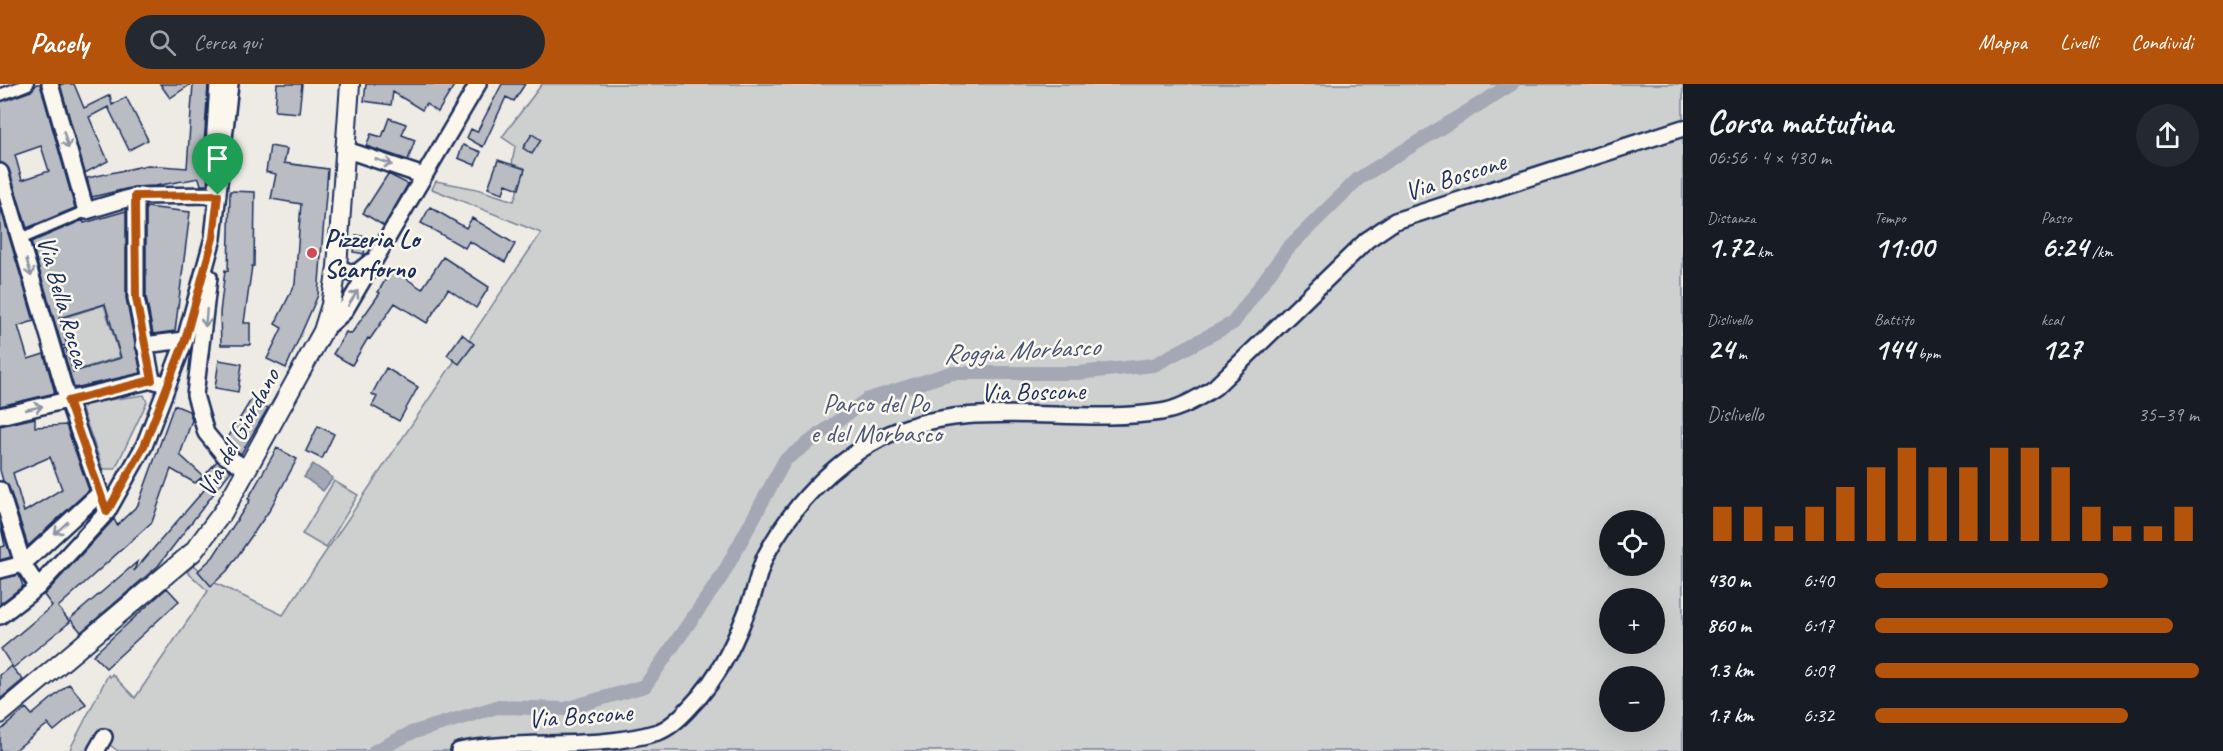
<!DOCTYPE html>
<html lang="it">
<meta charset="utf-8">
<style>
:root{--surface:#171b24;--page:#242831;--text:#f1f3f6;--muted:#9ea1a6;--accent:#b45309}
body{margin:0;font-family:Caveat,sans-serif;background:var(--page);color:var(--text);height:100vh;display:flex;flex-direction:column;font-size:22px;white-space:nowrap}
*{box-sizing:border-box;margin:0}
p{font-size:20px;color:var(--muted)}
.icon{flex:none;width:33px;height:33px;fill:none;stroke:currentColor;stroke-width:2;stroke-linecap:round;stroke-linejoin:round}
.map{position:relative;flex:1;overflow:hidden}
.sheet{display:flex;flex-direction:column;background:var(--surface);width:540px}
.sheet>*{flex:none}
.fabs{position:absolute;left:1599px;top:426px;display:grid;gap:12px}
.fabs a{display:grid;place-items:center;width:66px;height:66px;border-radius:50%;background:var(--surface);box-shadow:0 6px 24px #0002;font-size:30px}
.pin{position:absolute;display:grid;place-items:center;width:51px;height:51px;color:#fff;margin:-62px -26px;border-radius:50% 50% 50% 0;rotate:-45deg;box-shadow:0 0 6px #0007}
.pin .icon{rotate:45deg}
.round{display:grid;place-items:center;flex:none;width:63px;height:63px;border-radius:32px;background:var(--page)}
.overview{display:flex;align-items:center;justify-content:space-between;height:102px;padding:0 24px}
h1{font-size:33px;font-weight:700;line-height:45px}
.figures{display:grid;grid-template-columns:repeat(3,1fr);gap:9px;height:102px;padding:6px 24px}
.figures div{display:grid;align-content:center}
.figures b{font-size:30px;font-weight:700}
.figures small{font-size:16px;font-weight:400}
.figures p{font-size:16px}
.chart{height:168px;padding:12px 24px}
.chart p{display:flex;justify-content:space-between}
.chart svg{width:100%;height:108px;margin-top:6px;stroke:var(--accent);stroke-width:6}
ul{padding:0 24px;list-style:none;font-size:20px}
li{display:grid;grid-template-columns:96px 72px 1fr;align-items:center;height:45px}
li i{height:15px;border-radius:8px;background:var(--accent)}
header{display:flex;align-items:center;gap:36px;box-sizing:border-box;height:84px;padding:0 30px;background:var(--accent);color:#fff}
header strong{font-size:28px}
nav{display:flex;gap:33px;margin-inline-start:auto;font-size:21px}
.search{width:420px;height:54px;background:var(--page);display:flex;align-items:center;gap:15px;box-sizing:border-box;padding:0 21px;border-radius:33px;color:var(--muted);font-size:22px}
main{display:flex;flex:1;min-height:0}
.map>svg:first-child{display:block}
</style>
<header>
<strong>Pacely</strong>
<div class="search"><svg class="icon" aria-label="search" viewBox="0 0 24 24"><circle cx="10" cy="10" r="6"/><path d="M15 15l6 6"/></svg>Cerca qui</div>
<nav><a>Mappa</a><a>Livelli</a><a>Condividi</a></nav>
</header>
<main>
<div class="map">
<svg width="1683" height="667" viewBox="0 0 1683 667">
<rect width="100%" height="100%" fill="#eeebe4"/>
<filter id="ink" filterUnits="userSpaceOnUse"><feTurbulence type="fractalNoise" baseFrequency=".0167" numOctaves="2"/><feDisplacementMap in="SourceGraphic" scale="12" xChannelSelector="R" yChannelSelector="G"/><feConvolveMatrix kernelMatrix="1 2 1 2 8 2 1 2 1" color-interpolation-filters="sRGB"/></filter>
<g filter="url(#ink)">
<path fill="#cecfcf" stroke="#747f96" stroke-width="1.5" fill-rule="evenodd" d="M542,0H1683V667H118L106,658L101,667H69L108,591L110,593L112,590L135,614L208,507L187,488L194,481L213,498L283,531L541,149L432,105L436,97L477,105L514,117L525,84L512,80L515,62L502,53ZM1610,436H1654V482H1610ZM1610,514H1654V560H1610ZM1610,592H1654V638H1610Z
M104,221L120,273L74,287L71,277L66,279L61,263L68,261L60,235Z
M144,311L147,318L115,385H103L82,326L87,319Z
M334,397L358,411L326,464L302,450Z"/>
<path fill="#a3a8b4" stroke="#6d7892" stroke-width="1.5" d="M313,380L333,394L323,407L304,393Z"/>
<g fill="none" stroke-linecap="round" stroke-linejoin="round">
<path stroke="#a3a8b4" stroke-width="14" d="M375,667L411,649L497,623L565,625L645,602L722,492L785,376L866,316L951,289H1078L1154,281L1233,239L1288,164L1358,95L1512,0"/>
</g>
<path fill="#b9bcc3" stroke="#1b2f5e" stroke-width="1.5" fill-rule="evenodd" d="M37,0H40L75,124L27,144L9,85L0,78V18L31,7ZM41,62L49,87L22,96L15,71Z
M60,0H74L84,24L110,11L112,21L126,13L148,56L129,66L108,23L89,33L108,77L85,89Z
M160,0H191L170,14Z
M193,0H208L204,62L210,72L207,101H201L199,94L155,102L134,103L92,113L87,94L148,81L187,84Z
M277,0H302L299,29L275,27Z
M366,0H455L438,28L426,20L422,26L393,8L391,21L364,17Z
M502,0H525L514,17L506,13L483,63L467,54L471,45L477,48Z
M389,34L406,40L402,51L415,56L408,76L366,62L371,50L382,53Z
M532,50L541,56L532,70L523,64Z
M463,61L481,68L475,81L458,74Z
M270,62L287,65L284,79L328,85L318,211L286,284L267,275L282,244L275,240L295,200L301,120L271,115L276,90L266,88Z
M498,76L525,85L519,105L506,100L503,109L488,104Z
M388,90L408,100L384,142L363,129Z
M230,107L255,108L254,182H252L244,239H250V261H221L220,229L225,186L228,187Z
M0,122L34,237L18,242L28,275L44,270L55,309L0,322Z
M146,123L190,128L175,247L153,250L146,213Z
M430,123L466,144L472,134L515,160L505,178L469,157L465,164L421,139Z
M126,127V214L141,289L74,304L63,265L66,264L73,288L121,274L105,220L59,234L67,261L62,262L31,158L83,136L84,139Z
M356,151L367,153L364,170L353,168Z
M443,173L489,203L476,224L448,205L427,239L395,219L370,255L368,254L352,281L333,270L346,248L351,250L380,209L378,208L392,185L422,205Z
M462,250L474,260L459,280L447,271Z
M219,276L242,280L238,308L215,304Z
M386,284L418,303L399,337L372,322L377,313L372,310Z
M252,314L268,324L241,370L226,357Z
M174,321L189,327L192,336L180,371L203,392L195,399L171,385L152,438L58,523L70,538L13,584L1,565L52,522L44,511L114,435L117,441L138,421Z
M35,334V343L66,341L89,406L28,462L9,403L3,397L0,386V342ZM50,373L62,405L24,428L13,389Z
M318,342L334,350L322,375L306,367Z
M277,364L297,375L269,427L227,487L211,502L198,487L213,473L250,416L248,415Z
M217,377L231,387L158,482L81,548L70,535L137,478L134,487L205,405L198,399Z
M0,439L11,473L0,476V463L5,462Z
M19,491L23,502L0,520V495Z
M167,504L179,517L106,584L93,571Z
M11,582L23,596L0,615V591Z
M69,600L86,620L54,647L48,640L14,667H0V647L26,624L32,631Z"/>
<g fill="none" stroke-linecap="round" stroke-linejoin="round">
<g stroke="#1b2f5e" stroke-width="15">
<path id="pedestrian" d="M0,11L28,0
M20,155L86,127"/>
</g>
<g stroke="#1b2f5e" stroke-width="20">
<path id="minor" d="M50,0L86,127L136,112L218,111L217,101
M214,63L218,0
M344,65L424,92
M0,88L68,317L107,428
M136,112V214L152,296
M337,183L355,190L370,178
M209,193L195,311L206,349L224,371L247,385
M323,247L344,228L478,0
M144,261L185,256
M0,332L152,296L161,299
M0,406L23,480L38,503
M0,486L23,480L100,409
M0,532L38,503L107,428L144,362L185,256L213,154L230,0
M96,667L104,653
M459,667C524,654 594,667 658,648C670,644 681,633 690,623C721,592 738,552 753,511C757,498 760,483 766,471C791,423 832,379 881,354C967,311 1070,342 1161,328C1181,325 1199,314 1215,303L1367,156L1395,137L1683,44"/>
</g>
<g stroke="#1b2f5e" stroke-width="22">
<path id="tertiary" d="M0,630L193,468L223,428L247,385L323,247L331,221L337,183L350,0"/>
</g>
<use href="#pedestrian" stroke="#fbf7ec" stroke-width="10"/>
<use href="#minor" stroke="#fbf7ec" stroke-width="15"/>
<use href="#tertiary" stroke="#fbf7ec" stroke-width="18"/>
</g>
<defs><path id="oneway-shaft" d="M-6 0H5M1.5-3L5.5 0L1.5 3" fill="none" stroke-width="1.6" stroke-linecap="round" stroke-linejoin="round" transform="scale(1.5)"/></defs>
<g stroke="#8b93a5">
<use href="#oneway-shaft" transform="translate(66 56) rotate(74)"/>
<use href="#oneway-shaft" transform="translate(384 78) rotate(19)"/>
<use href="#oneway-shaft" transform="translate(29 184) rotate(74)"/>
<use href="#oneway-shaft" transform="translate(353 214) rotate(-58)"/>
<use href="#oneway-shaft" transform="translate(206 234) rotate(95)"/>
<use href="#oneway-shaft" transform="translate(34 324) rotate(-13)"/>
<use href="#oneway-shaft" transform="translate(61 444) rotate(137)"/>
</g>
</g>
<g fill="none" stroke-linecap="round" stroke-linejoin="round" filter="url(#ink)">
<g stroke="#fff" stroke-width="12">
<path id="route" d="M218,111L213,154L185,256L144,362L107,428L68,317L152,296L136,214L135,112Z"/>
</g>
<use href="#route" stroke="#b45309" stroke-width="8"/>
</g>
<circle fill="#d1495b" stroke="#fbf7ec" stroke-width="2" cx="312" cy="169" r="6"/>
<g text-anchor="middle" stroke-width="5" stroke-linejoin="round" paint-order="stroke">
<g font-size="26" fill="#1b2f5e" stroke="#fbf7ec">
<text transform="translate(1455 92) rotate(-18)" y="9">Via Boscone</text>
<text transform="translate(64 217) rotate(74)" y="9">Via Bella Rocca</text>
<text transform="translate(1033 307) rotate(-1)" y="9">Via Boscone</text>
<text transform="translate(238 348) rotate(-61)" y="9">Via del Giordano</text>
<text transform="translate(580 631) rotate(-4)" y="9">Via Boscone</text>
</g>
<g font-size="26" font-weight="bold" fill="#1b2f5e" stroke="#fbf7ec" text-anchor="start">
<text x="324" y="163">Pizzeria Lo<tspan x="324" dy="30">Scarforno</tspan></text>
</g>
<g font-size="26" fill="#48577a" stroke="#fbf7ec">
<text x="876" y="328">Parco del Po<tspan x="876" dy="30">e del Morbasco</tspan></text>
</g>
<g font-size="27" font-style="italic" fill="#445378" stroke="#fbf7ec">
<text transform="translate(1021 266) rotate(-3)" y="9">Roggia Morbasco</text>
</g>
</g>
</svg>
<div class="fabs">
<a><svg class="icon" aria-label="locate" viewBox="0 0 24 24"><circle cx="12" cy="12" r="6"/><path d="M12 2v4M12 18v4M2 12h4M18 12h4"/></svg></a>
<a>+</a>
<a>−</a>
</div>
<div class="pin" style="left:218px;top:111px;background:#1e9e55"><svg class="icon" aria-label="arrive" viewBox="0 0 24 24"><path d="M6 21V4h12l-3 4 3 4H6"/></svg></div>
</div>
<section class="sheet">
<div class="overview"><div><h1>Corsa mattutina</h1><p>06:56 · 4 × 430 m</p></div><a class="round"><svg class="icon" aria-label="share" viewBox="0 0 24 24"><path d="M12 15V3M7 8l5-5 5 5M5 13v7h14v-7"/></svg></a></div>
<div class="figures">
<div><p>Distanza</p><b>1.72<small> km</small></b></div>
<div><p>Tempo</p><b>11:00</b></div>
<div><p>Passo</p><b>6:24<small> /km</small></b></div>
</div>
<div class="figures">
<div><p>Dislivello</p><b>24<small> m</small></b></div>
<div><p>Battito</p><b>144<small> bpm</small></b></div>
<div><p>kcal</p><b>127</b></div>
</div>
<div class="chart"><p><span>Dislivello</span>35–39 m</p>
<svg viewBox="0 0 160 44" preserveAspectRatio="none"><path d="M5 44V30M15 44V30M25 44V38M35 44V30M45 44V22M55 44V14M65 44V6M75 44V14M85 44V14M95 44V6M105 44V6M115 44V14M125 44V30M135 44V38M145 44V38M155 44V30"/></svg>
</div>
<ul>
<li><b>430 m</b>6:40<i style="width:72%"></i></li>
<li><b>860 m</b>6:17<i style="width:92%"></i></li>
<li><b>1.3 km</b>6:09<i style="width:100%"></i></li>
<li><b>1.7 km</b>6:32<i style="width:78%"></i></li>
</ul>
</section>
</main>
